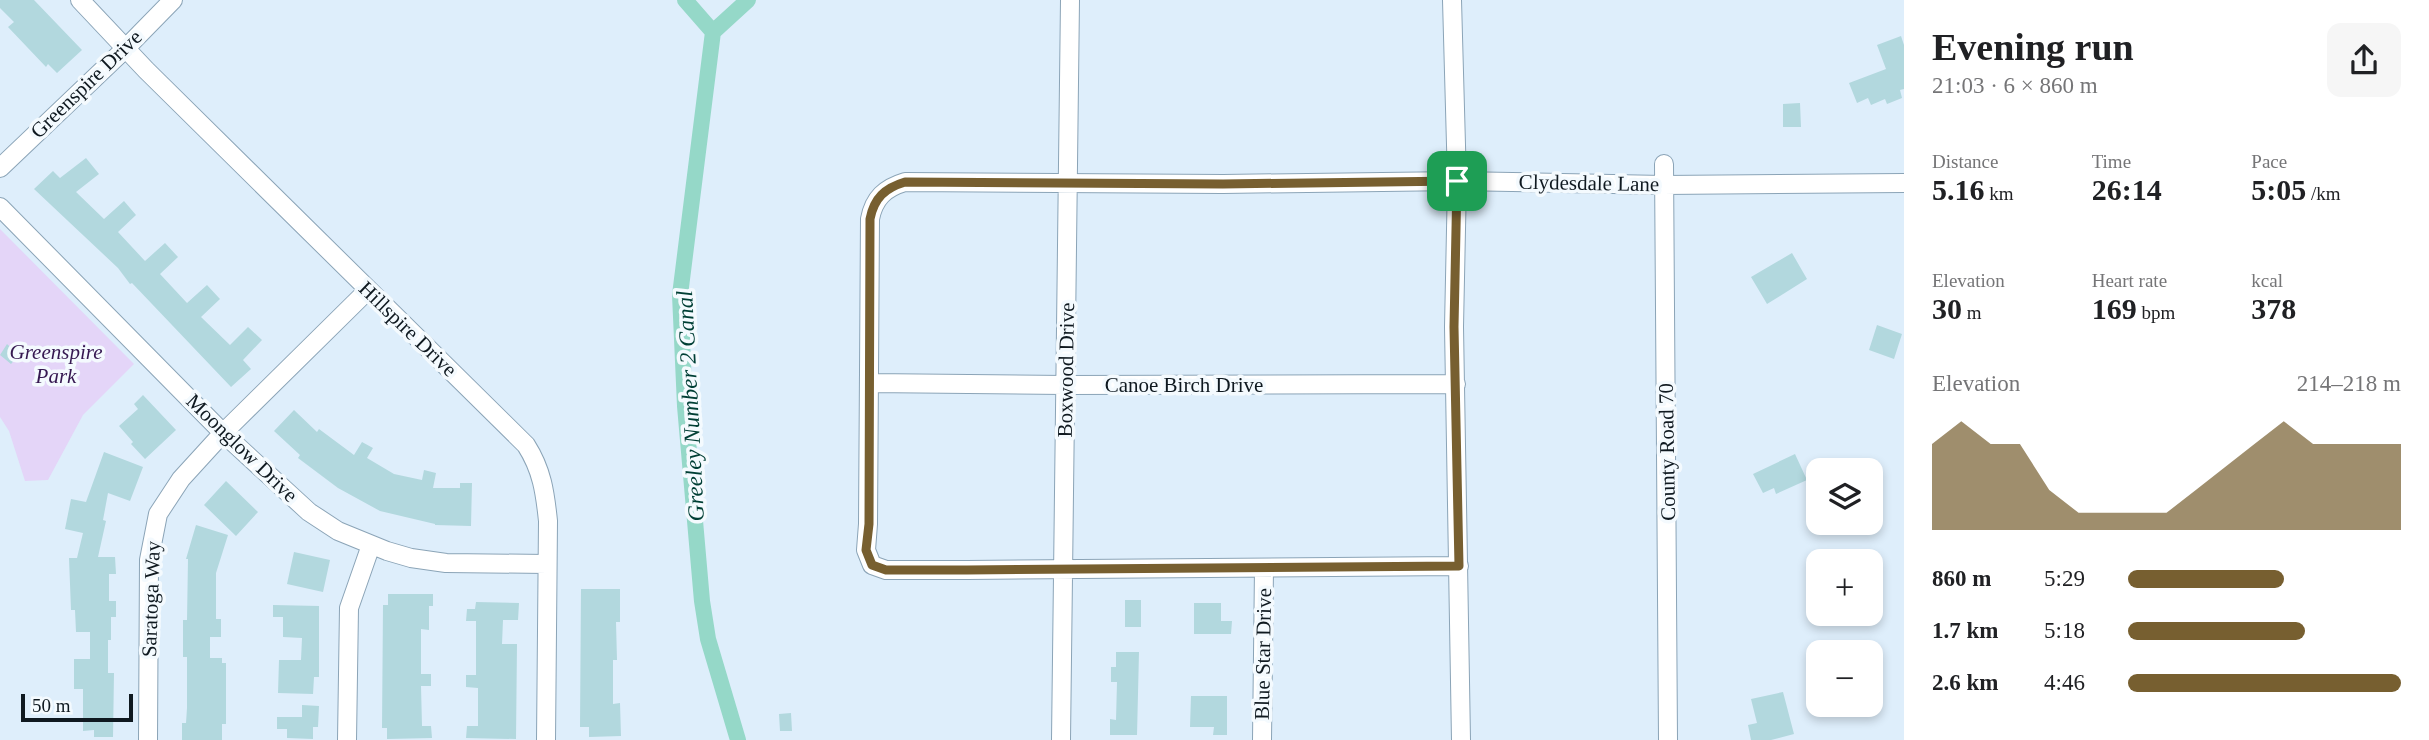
<!DOCTYPE html>
<meta charset="utf-8">
<style>
:root{--surface:#fff;--page:#f6f6f6;--text:#202124;--muted:#757577;--accent:#775f30}
body{margin:0;font-family:Georgia,serif;background:var(--page);color:var(--text);height:100vh;display:flex;flex-direction:column;font-size:26px;white-space:nowrap}
*{box-sizing:border-box;margin:0}
p{font-size:23px;color:var(--muted)}
.icon{flex:none;width:38px;height:38px;fill:none;stroke:currentColor;stroke-width:2;stroke-linecap:round;stroke-linejoin:round}
.map{position:relative;flex:1;overflow:hidden}
.drawer{display:flex;flex-direction:column;background:var(--surface);width:525px}
.drawer>*{flex:none}
.buttons{position:absolute;left:1806px;top:458px;display:grid;gap:14px}
.buttons a{display:grid;place-items:center;width:77px;height:77px;border-radius:14px;background:var(--surface);box-shadow:0 4px 10px #0003;font-size:35px}
.scale{position:absolute;left:21px;bottom:18px;width:112px;box-sizing:border-box;padding-left:7px;border:4px solid #0f1920;border-top:0;font-size:19px;line-height:24px;white-space:nowrap;color:#0f1920;-webkit-text-stroke:5px #f4fafe;paint-order:stroke}
.pin{position:absolute;display:grid;place-items:center;width:60px;height:60px;color:#fff;margin:-30px;border-radius:14px;box-shadow:0 4px 10px #0006}
.round{display:grid;place-items:center;flex:none;width:74px;height:74px;border-radius:14px;background:var(--page)}
.headline{display:flex;align-items:center;justify-content:space-between;height:119px;padding:0 28px}
h1{font-size:38px;font-weight:800;line-height:52px}
.figures{display:grid;grid-template-columns:repeat(3,1fr);gap:10px;height:119px;padding:7px 28px}
.figures div{display:grid;align-content:center}
.figures b{font-size:30px;font-weight:800}
.figures small{font-size:19px;font-weight:400}
.figures p{font-size:19px}
.chart{height:196px;padding:14px 28px}
.chart p{display:flex;justify-content:space-between}
.chart svg{width:100%;height:126px;margin-top:7px;fill:var(--accent);opacity:.7}
ul{padding:0 28px;list-style:none;font-size:23px}
li{display:grid;grid-template-columns:112px 84px 1fr;align-items:center;height:52px}
li i{height:18px;border-radius:9px;background:var(--accent)}
main{display:flex;flex:1;min-height:0}
.map>svg:first-child{display:block}
</style>
<main>
<div class="map">
<svg width="1904" height="740" viewBox="0 0 1904 740">
<rect width="100%" height="100%" fill="#deeefb"/>
<path fill="#e4d5f8" d="M0,229L134,364L83,415L48,480L25,481L9,431L0,417Z"/>
<g fill="none" stroke-linecap="round" stroke-linejoin="round">
<path stroke="#95d8c8" stroke-width="16" d="M685,0L713,32
M738,740L708,639L702,601L685,406L680,295L713,32L748,0"/>
</g>
<path fill="#b2d8de" d="M0,0H34L82,50L57,73L48,64L46,67L8,27L14,22L0,8Z
M1901,36L1904,45V89L1900,90L1902,98L1887,104L1885,99L1871,105L1868,98L1857,103L1849,83L1886,69L1877,45Z
M1800,103L1801,127H1783V104Z
M86,158L99,174L76,192L104,219L124,201L136,215L118,232L145,261L165,243L178,257L160,274L187,303L207,285L220,299L201,317L230,345L248,327L262,340L243,360L251,369L231,387L132,283L130,284L118,268L34,189L53,171L60,178Z
M1792,253L1807,279L1767,304L1751,277Z
M1877,325L1902,334L1894,359L1869,350Z
M7,344L19,355L11,364L0,355Z
M143,395L176,430L145,459L131,444L133,442L119,426L138,409L134,404Z
M294,410L317,432L319,429L354,455L362,442L373,448L367,458L394,474L422,480L424,470L436,473L433,488H460V483H472L471,526L435,525V524L380,511L338,488L298,458L300,455L274,431Z
M104,452L143,467L130,501L108,493L103,520L106,521L98,557H115L116,574H109V601H116V617H111V640H108V673H114L113,737H94V730L83,731V689H74V659H90V632H76L75,610H71L69,558H77L83,533L65,529L71,499L86,502Z
M1795,454L1807,480L1776,494L1774,488L1763,493L1753,474Z
M226,481L258,512L236,536L204,505Z
M196,525L228,535L216,573V619H221V637H210V658H222V663H226V724H222V740H182V723H186L187,708V657H183V620H187L188,559H186Z
M294,552L330,560L323,592L287,584Z
M581,589H620V622H616L617,660H613V704L620,703L621,736L589,737V727H580Z
M388,594H433V606H429V630L421,629V674H431V686H421L422,726H431L432,738L387,739V728H382L383,605H388Z
M1125,600H1141V627H1125Z
M476,602L519,603L518,620H503L502,644H517L516,739L466,738L467,726H478V688L466,687V675H476V621H466L467,609H475Z
M1194,603H1221V621H1232L1231,634H1194Z
M273,605L319,606V677H314L313,694L278,693L279,660H301L302,638L283,637V617H273Z
M1116,652H1139L1137,735H1110V719L1116,720L1117,682H1111V667H1116Z
M1783,692L1794,734L1771,740H1751L1748,725L1757,723L1751,699Z
M1191,696H1227V735H1213L1214,727H1190Z
M302,705L319,706L318,727H313V739L287,738V729H277V717H302Z
M791,713L792,731H780L779,714Z"/>
<g fill="none" stroke-linecap="round" stroke-linejoin="round">
<g stroke="#8ba4b7" stroke-width="20">
<path id="minor" d="M80,0L146,70L526,445C542,470 545,492 548,521L546,740
M1452,0L1457,181L1454,327L1461,740
M1664,164L1668,740
M0,168L126,48L173,0
M0,207L223,433L309,512L338,531L387,551L411,558L446,563L547,564
M870,383L1065,385L1456,384
M1459,566L967,570H886L872,565L866,550L868,524L870,219C874,198 885,188 905,182L1223,184L1457,181L1663,185L1904,183
M148,740L149,560L158,514L181,479L223,433L368,290
M347,740L349,608L371,545
M1061,740L1070,0
M1262,740L1264,568"/>
</g>
<use href="#minor" stroke="#fff" stroke-width="18"/>
</g>
<g fill="none" stroke-linecap="round" stroke-linejoin="round">
<g stroke="#fff" stroke-width="14">
<path id="route" d="M1457,181L1454,327L1459,566L967,570H886L872,565L866,550L869,524L870,219C874,198 885,188 905,182L1223,184Z"/>
</g>
<use href="#route" stroke="#775f30" stroke-width="9"/>
</g>
<g text-anchor="middle" stroke-width="7" stroke-linejoin="round" paint-order="stroke">
<g font-size="21" fill="#0f1920" stroke="#f4fafe">
<text transform="translate(86 84) rotate(-44)" y="7">Greenspire Drive</text>
<text transform="translate(1589 183) rotate(1)" y="7">Clydesdale Lane</text>
<text transform="translate(408 329) rotate(44)" y="7">Hillspire Drive</text>
<text transform="translate(1066 370) rotate(-89)" y="7">Boxwood Drive</text>
<text x="1184" y="392">Canoe Birch Drive</text>
<text transform="translate(242 448) rotate(44)" y="7">Moonglow Drive</text>
<text transform="translate(1667 452) rotate(-91)" y="7">County Road 70</text>
<text transform="translate(151 599) rotate(-88)" y="7">Saratoga Way</text>
<text transform="translate(1263 654) rotate(-89)" y="7">Blue Star Drive</text>
</g>
<g font-size="21" font-style="italic" fill="#351851" stroke="#f4fafe">
<text x="56" y="359">Greenspire<tspan x="56" dy="24">Park</tspan></text>
</g>
<g font-size="23" font-style="italic" fill="#003f35" stroke="#f4fafe">
<text transform="translate(690 406) rotate(-93)" y="8">Greeley Number 2 Canal</text>
</g>
</g>
</svg>
<div class="buttons">
<a><svg class="icon" aria-label="layers" viewBox="0 0 24 24"><path d="M12 4l9 5-9 5-9-5zM3 14l9 5 9-5"/></svg></a>
<a>+</a>
<a>−</a>
</div>
<div class="scale">50 m</div>
<div class="pin" style="left:1457px;top:181px;background:#1e9e55"><svg class="icon" aria-label="arrive" viewBox="0 0 24 24"><path d="M6 21V4h12l-3 4 3 4H6"/></svg></div>
</div>
<section class="drawer">
<div class="headline"><div><h1>Evening run</h1><p>21:03 · 6 × 860 m</p></div><a class="round"><svg class="icon" aria-label="share" viewBox="0 0 24 24"><path d="M12 15V3M7 8l5-5 5 5M5 13v7h14v-7"/></svg></a></div>
<div class="figures">
<div><p>Distance</p><b>5.16<small> km</small></b></div>
<div><p>Time</p><b>26:14</b></div>
<div><p>Pace</p><b>5:05<small> /km</small></b></div>
</div>
<div class="figures">
<div><p>Elevation</p><b>30<small> m</small></b></div>
<div><p>Heart rate</p><b>169<small> bpm</small></b></div>
<div><p>kcal</p><b>378</b></div>
</div>
<div class="chart"><p><span>Elevation</span>214–218 m</p>
<svg viewBox="0 0 160 44" preserveAspectRatio="none"><path d="M0 44V14L10 6L20 14L30 14L40 30L50 38L60 38L70 38L80 38L90 30L100 22L110 14L120 6L130 14L140 14L150 14L160 14V44z"/></svg>
</div>
<ul>
<li><b>860 m</b>5:29<i style="width:57%"></i></li>
<li><b>1.7 km</b>5:18<i style="width:65%"></i></li>
<li><b>2.6 km</b>4:46<i style="width:100%"></i></li>
</ul>
</section>
</main>
